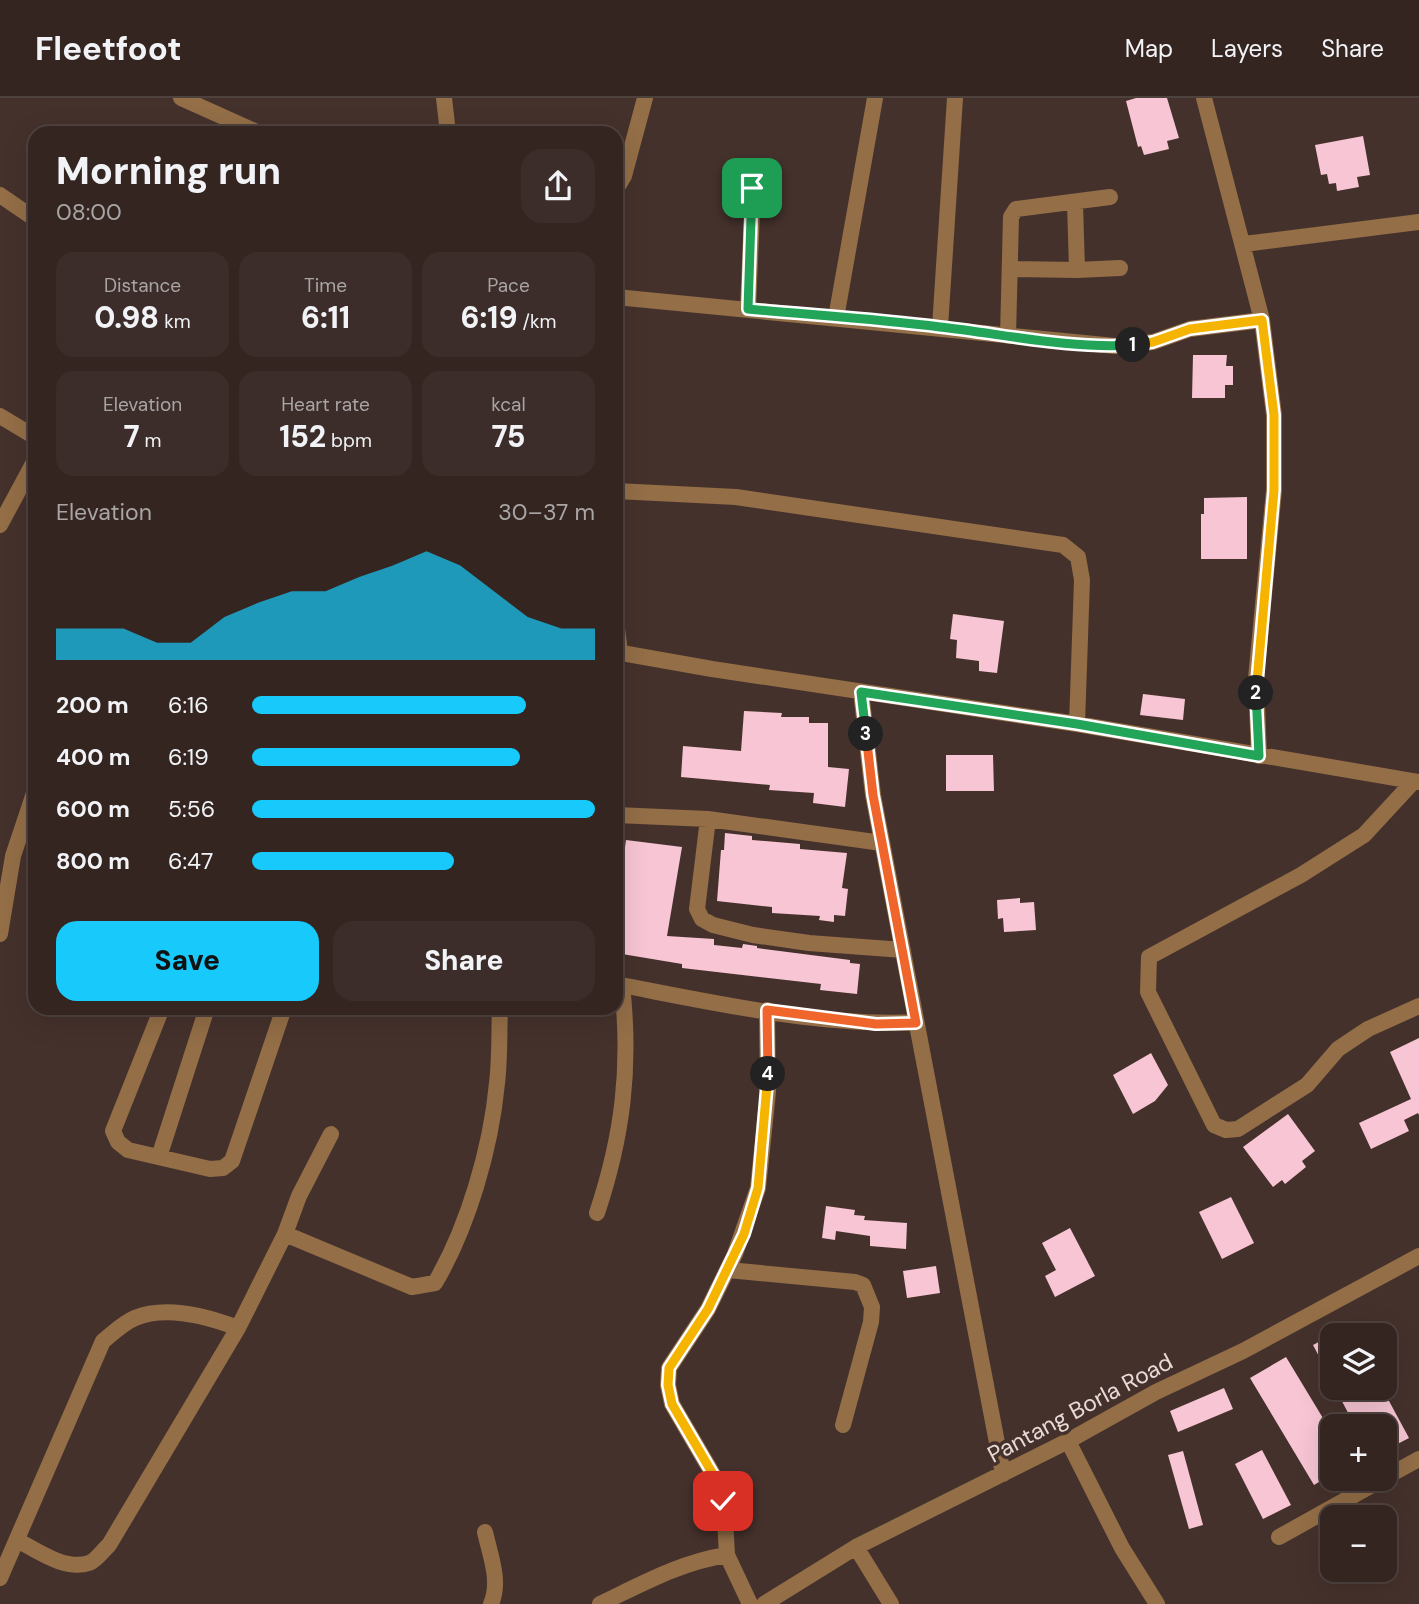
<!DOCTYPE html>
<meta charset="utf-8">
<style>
:root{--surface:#342521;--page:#3c2d2a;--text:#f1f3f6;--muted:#a9a5a5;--line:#4e423f;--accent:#17cafb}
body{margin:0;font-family:"DM Sans",sans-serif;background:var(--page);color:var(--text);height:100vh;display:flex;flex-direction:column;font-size:26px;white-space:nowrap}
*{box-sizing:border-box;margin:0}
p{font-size:23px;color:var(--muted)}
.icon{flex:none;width:38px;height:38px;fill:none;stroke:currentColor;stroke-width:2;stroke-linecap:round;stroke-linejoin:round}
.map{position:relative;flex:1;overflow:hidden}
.panel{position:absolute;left:28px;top:28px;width:595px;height:889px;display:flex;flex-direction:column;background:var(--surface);border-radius:21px;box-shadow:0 7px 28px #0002,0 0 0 2px var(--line)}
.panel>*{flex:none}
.tools{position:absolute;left:1320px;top:1225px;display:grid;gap:14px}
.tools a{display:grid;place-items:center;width:77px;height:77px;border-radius:14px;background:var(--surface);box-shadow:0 7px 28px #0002,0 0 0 2px var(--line);font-size:35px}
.pin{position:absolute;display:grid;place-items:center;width:60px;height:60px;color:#fff;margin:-30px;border-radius:14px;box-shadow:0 4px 10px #0006}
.km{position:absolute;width:35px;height:35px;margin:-18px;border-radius:50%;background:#222;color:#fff;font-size:19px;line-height:35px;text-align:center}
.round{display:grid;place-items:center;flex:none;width:74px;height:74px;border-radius:21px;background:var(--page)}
.summary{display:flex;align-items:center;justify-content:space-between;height:119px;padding:0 28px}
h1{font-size:38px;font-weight:800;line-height:52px}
.metrics{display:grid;grid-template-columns:repeat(3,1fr);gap:10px;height:119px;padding:7px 28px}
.metrics div{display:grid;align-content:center;border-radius:18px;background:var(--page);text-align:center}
.metrics b{font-size:30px;font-weight:800}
.metrics small{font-size:19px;font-weight:400}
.metrics p{font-size:19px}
.chart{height:196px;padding:14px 28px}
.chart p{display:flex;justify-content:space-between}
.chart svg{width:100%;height:126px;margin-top:7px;fill:var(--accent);opacity:.7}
.button{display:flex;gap:14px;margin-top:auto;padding:14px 28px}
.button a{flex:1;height:80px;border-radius:21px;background:var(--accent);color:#111;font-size:28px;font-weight:800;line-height:80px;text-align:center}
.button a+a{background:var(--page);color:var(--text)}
ul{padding:0 28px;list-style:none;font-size:23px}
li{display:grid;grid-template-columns:112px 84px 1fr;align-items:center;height:52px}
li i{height:18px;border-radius:9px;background:var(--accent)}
header{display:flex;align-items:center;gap:42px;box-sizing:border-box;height:98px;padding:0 35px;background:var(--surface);border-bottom:2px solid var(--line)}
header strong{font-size:33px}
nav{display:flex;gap:38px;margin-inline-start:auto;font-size:24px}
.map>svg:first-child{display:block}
</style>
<header>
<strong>Fleetfoot</strong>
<nav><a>Map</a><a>Layers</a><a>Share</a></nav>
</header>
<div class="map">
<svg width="1419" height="1506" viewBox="0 0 1419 1506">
<rect width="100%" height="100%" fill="#45312c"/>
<path fill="#f7c5d4" d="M1136,0H1167L1179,40L1167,43L1169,51L1144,57L1141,48L1138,49L1126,3Z
M1363,38L1370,77L1357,79L1359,89L1337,93L1336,85L1329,86L1327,76L1321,77L1315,47Z
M1193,257H1227L1226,268H1233V287H1225V300H1192Z
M1247,399V461H1201V416H1204V400Z
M953,516L1004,523L997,575L979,573V563L956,560L957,542L950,541Z
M1143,596L1185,601L1183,622L1140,617Z
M744,613L782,615L781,619H809V625H828V669L849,671L845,709L813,705L814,695L769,692L770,687L681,679L683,648L741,653Z
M946,657H993L994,693H946Z
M725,735L752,738V742L800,746V751L847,755L842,790L848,791L845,818L834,817V824L819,822L820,818L772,815V809L717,803L721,752H724Z
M626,742L682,749L667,838L714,841V847L742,850L743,846L757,848V850L850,862V865L860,866L857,896L820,892L821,886L682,870V866L616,855V815Z
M1020,800V805L1034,804L1036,832L1004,834L1003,820L998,821L997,802Z
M1419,940V1017L1418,1015L1404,1022L1409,1033L1371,1051L1359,1025L1411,1001L1390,954Z
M1151,955L1168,987L1155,1003L1133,1016L1113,977Z
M1288,1016L1315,1053L1302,1063L1306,1069L1285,1086L1282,1082L1273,1089L1243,1049Z
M1231,1099L1254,1145L1222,1161L1199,1114Z
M826,1108L855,1112L854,1117L865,1118L864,1122L907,1125L906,1151L870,1148V1138L836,1133L835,1142L822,1140Z
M1070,1130L1095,1178L1055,1199L1045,1178L1056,1172L1042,1145Z
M936,1168L940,1195L907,1200L903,1173Z
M1332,1237V1283L1313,1247Z
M1286,1259L1332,1335V1376L1314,1387L1250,1280Z
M1224,1290L1233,1311L1178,1334L1170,1313Z
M1335,1290H1382L1409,1340L1384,1353V1328H1355Z
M1262,1352L1291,1407L1263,1421L1235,1366Z
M1183,1353L1203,1427L1189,1431L1168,1357Z"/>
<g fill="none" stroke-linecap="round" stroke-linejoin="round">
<path stroke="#936e47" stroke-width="16" d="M181,0L259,35
M444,0L448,35
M1204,0L1262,222L1274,317V392L1256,580L1259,658
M616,91L624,78L645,0
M0,97L35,121
M1244,146L1419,124
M1010,171L1077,172L1075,105
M1077,172L1120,170
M616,199L1115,248L1153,244L1190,231L1262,222
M748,211L753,90
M836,220L875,0
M940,229L955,0
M1008,238L1011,119L1016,111L1110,99
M0,318L35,339
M616,393L736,399L1063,447L1078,459L1082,482L1077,626
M0,427L35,362
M616,522L620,555
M616,554L712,571L1077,626L1419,684
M861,594L873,697L1003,1376
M1413,684L1364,737L1301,777L1149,859L1148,894L1214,1027L1226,1032L1238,1031L1307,987L1338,951L1368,931L1419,908
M616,717L708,721L882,745
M708,721L697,811L702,821L713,827L753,837L809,845L903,852
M0,836L13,758L35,692
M616,886C711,904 820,929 916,924
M162,910L113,1033L118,1044L128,1052L210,1071L223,1070L232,1063L284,910
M159,1059L207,910
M597,1115C623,1037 631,969 622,887
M285,1136L412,1189L435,1185C468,1129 491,1050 497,985C500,960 499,935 500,910
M728,1172L855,1184L863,1187L872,1209L871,1224L843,1327
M1068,1343L1122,1450L1157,1506
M1384,1380L1419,1361
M485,1434C490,1457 501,1483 491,1506
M1279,1439L1383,1381
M17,1442C38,1453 65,1473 89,1465C96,1463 103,1452 109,1447L238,1230L285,1136L299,1098L331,1036
M856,1449L891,1506
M0,1480L103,1243C112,1236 123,1225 135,1220C166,1207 209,1219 238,1230
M600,1506C642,1486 681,1464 727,1457
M750,1506L727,1457L724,1403L714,1378L672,1306L668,1287L669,1270L708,1211L735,1156L758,1090L768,994L767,912
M764,1506L856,1449L1068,1343L1156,1294L1243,1253L1419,1158"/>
</g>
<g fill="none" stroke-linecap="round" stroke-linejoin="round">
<g stroke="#fff" stroke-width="14">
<path id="split-1" d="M752,90L748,211C812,217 877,221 940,229C1003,236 1069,251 1133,247"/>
</g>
<g stroke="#fff" stroke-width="14">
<path id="split-2" d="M1133,247L1153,244L1190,231L1262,222L1274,317V392L1256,595"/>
</g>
<g stroke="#fff" stroke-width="14">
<path id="split-3" d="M866,636L861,594L1077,626L1259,658L1256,595"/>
</g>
<g stroke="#fff" stroke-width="14">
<path id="split-4" d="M768,976L767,912L876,926L916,925L873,697L866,636"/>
</g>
<g stroke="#fff" stroke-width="14">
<path id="split-5" d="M723,1403L714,1378L672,1306L668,1287L669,1270L708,1211L744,1136L758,1090L768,976"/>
</g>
<use href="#split-1" stroke="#22a559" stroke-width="9"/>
<use href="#split-2" stroke="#f5b400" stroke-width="9"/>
<use href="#split-3" stroke="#22a559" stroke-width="9"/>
<use href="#split-4" stroke="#f0652b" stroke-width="9"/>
<use href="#split-5" stroke="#f5b400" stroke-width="9"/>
</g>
<g text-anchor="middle" stroke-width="7" stroke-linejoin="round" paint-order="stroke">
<g font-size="23" fill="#e8dad7" stroke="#45312c">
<text transform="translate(1080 1310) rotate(-28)" y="8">Pantang Borla Road</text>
</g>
</g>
</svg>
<div class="tools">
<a><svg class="icon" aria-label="layers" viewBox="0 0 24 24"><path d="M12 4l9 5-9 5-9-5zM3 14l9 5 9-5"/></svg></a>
<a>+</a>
<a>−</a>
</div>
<div class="pin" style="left:752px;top:90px;background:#1e9e55"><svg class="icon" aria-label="arrive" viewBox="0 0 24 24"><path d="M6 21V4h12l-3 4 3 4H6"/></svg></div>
<div class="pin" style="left:723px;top:1403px;background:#d93025"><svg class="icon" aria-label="check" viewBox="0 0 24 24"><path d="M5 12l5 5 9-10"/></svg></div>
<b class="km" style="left:1133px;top:247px">1</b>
<b class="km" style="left:1256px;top:595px">2</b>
<b class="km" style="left:866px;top:636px">3</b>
<b class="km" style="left:768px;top:976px">4</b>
<section class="panel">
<div class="summary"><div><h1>Morning run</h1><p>08:00</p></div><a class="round"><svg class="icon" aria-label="share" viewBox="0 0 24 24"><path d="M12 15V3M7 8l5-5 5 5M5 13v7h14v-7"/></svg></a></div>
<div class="metrics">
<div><p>Distance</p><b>0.98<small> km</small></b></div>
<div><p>Time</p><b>6:11</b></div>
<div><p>Pace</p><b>6:19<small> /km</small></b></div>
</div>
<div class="metrics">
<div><p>Elevation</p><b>7<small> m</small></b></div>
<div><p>Heart rate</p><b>152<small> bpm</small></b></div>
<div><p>kcal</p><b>75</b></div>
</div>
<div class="chart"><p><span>Elevation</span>30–37 m</p>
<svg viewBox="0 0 160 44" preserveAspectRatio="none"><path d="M0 44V33L10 33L20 33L30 38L40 38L50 29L60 24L70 20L80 20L90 15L100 11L110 6L120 11L130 20L140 29L150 33L160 33V44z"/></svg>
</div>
<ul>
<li><b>200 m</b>6:16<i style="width:80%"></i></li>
<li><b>400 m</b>6:19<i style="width:78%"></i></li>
<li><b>600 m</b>5:56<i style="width:100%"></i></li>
<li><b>800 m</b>6:47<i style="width:59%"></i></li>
</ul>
<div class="button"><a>Save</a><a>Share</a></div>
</section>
</div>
